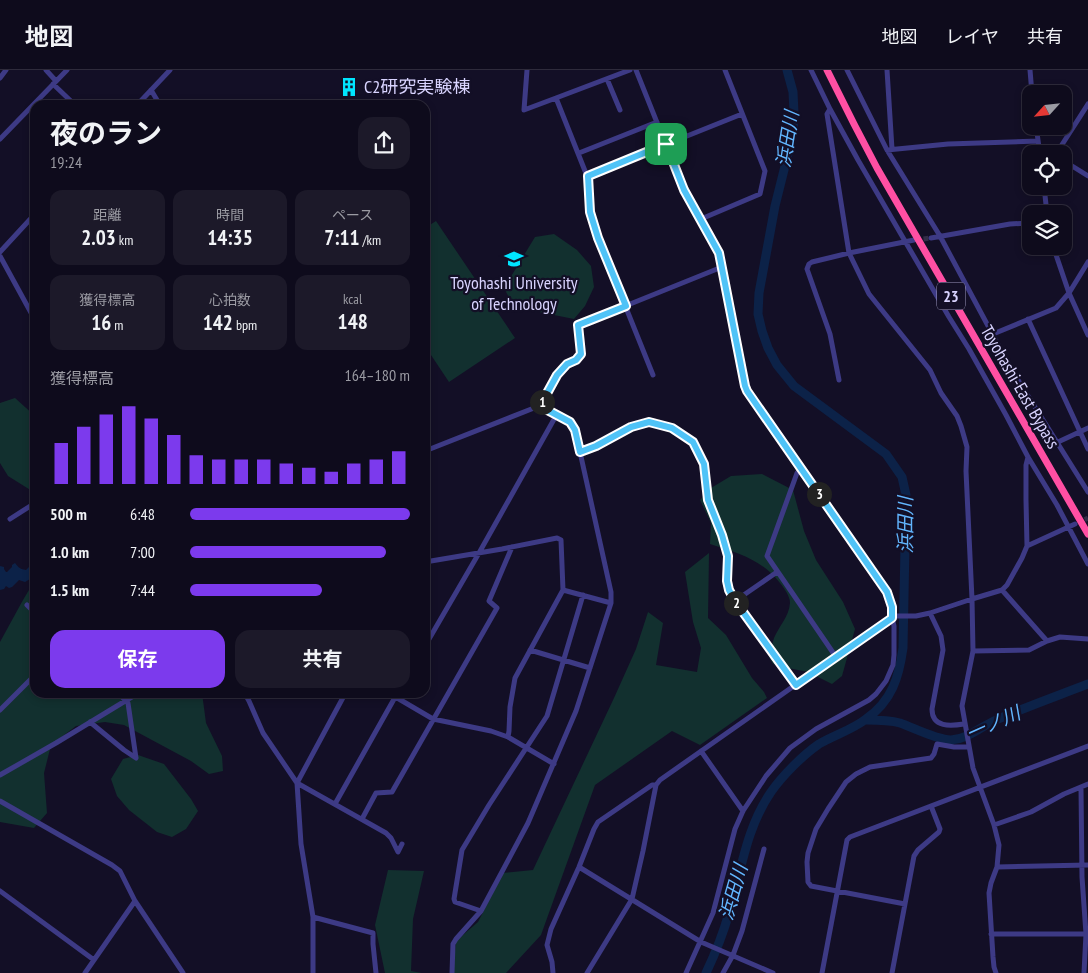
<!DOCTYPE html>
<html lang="ja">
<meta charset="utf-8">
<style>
:root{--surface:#0e0b1c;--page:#1c1929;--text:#f1f3f6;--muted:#9b9ba3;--line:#2e2b3b;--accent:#7c3aed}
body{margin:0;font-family:"PT Sans Narrow","Noto Sans JP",sans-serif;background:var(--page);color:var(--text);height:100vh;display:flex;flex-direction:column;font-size:19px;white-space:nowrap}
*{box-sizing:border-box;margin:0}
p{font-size:16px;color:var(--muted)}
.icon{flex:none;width:28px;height:28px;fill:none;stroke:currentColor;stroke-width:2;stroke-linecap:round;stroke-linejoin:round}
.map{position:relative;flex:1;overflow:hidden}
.details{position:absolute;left:30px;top:30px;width:400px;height:598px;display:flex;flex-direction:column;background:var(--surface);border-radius:15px;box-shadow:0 2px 8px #0003,0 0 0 1px var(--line)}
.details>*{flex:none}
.needle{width:32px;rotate:243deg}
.tools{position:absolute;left:1022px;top:15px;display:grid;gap:10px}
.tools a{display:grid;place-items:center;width:50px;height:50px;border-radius:10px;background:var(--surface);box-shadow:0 2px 8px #0003,0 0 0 1px var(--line);font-size:25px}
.pin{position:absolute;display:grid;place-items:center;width:42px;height:42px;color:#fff;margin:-21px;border-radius:10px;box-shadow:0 2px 8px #0006}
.km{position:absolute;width:25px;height:25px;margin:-12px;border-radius:50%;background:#222;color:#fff;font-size:14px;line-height:25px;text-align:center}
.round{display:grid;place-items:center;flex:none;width:52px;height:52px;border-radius:15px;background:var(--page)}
.headline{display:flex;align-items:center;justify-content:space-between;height:85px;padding:0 20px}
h1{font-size:28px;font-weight:700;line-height:38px}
.stats{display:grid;grid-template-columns:repeat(3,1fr);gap:8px;height:85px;padding:5px 20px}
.stats div{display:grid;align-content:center;border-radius:12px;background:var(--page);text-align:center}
.stats b{font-size:21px;font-weight:700}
.stats small{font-size:14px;font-weight:400}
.stats p{font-size:14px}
.chart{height:140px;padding:10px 20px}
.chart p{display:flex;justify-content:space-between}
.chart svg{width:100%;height:90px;margin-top:5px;stroke:var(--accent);stroke-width:6}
.cta{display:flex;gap:10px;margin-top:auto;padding:10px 20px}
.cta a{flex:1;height:58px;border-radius:15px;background:var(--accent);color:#fff;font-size:20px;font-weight:700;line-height:58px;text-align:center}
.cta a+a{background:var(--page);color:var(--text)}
ul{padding:0 20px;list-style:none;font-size:16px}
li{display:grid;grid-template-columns:80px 60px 1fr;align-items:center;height:38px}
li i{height:12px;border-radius:6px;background:var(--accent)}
header{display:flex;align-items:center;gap:30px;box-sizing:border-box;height:70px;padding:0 25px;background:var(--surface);border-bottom:1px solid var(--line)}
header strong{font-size:24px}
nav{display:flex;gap:28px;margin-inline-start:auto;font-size:18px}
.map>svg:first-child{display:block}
</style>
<header>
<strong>地図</strong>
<nav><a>地図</a><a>レイヤ</a><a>共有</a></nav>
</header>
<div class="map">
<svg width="1088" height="903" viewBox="0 0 1088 903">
<rect width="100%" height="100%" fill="#130f26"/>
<path fill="#12302f" d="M436,151L515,268L449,312L425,276V158Z
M554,164L577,180L591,196L594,217L585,236L574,249L514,237L504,218L535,167Z
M15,328L35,346V427L32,421L8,406L0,393V333Z
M762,404L793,420L804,461L816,490L843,532L855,559L842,606L832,614L808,602L788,598L773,594L769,587C771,581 772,574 774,568C779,556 789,547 790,533C790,526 784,518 780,513C761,489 738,483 710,474L711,453L700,430L711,418L731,406Z
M709,483L708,548L726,565L752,608L764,622L767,628L700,675L672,661L595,715L555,826L541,865L506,903H453L456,871L478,852L503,803L533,800L614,628L636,579L648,542L663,553L656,595L697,602L701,578L693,552L685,502Z
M35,510V622L202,623L206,653L222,686L223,701L209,704L191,691L124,655L105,652L76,656L51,675L44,703L47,743L34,758L0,752V572L23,530Z
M138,685L164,694L191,729L198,741L186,759L172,767L157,762L129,740L117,726L111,709L123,689Z
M388,800L424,801L413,849L411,901L422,903H385L375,855Z"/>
<path fill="#0c2248" d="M15,493C19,498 20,499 26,500L29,497L35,496V505H32L30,509L25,512L19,510L12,517L9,518L6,516L4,519L0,520V496L4,497V499L6,502H7L12,497V495Z"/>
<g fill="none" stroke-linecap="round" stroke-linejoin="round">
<path stroke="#0c2248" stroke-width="1" d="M788,2L790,0"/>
<path stroke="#0c2248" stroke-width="9" d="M866,650C878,650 889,650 900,653C914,658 937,670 951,670C968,669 980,657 996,650C1026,637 1057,626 1088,614
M706,903C715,884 723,864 729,843C741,802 746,758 771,722C782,706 803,685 819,674C834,665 852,660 866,649C892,631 899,607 903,578L906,425L902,407L886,384L794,316L777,295L768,278L762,261L758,244L759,223L775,136L793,64L794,43L793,22L787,0"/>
<path stroke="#312d47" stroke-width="5" stroke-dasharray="5 2.5" stroke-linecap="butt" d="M916,170L931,168
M1078,453L1088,448"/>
<path stroke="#3d3a85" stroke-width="5" d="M46,0L56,11
M527,0L524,40L556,28L587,106L590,142L598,168L653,305
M636,0L684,120L719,183L745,315L747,321L887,522L892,537V547L894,556V585L893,595L886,611L876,624L869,630L816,659L790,678L766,706L743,741L735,759L713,843L686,903
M811,0L830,39L858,90L949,247L969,279L1006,345L1028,387L1057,435L1088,494
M847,0L887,80L940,166L1010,297L1088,422
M887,0L892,79
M1030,0L1032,24
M0,8L6,0
M607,9L620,40
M53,14L75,35
M151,20L160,35
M556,28L630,0
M137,35L170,0
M830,39L827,44L849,183L869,224L930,300L941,323L957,346L961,356L967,377L966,401L972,529L1002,520L1007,515L1022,488L1027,476L1026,430V395L1028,387
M1036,56L1040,84
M0,69L67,0
M887,80L948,74L1038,71
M579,83L657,52
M1056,84L1088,34
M1064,91L1088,106
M587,106L742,44
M1044,116L1047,144
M701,149L760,124L765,101L725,0
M931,168L1010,154L1031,153
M1053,176L1069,223L1088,265
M0,182L35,144
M0,186L35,250
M1028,249L1088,379
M993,264L1056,238L1069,223L1088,192
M839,310L830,264L807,199L809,194L812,192L849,183L914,170
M539,336L557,305L567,294L576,290L581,284L578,255L722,197
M1058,372L1088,358
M425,381L539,336L570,352L575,360L580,382L596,376L631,357L649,352L672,358L693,372L704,395L708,430L722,465L728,486L727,511L729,520L735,531L796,615
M801,398L797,403L767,486L836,587
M10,449L35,433
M1027,476L1075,454
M425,492L502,479L557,468L561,470L563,520L515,608L510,637L509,661L508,667
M563,520L611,533
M1002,520L1047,571
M735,531L777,502
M27,535L35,543
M930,543L941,566L943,580L932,639C932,658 951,656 964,654
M425,576L479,483L557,344
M530,580L590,598
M973,581L1029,580L1047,571L1060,567L1088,569
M117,622L128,633L136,688
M244,622L249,631L263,663L297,713L301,774L313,847V903
M346,622L297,713L386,763L391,768L398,782L402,774
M387,622L433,649L491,661L508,667L554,694
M0,640L35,605
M90,652L124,680L136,688
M701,681L743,741
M0,705L56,673L140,622
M1081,718L1082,807L1086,864L1084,903
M0,731L112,795L120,801L135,831L183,903
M335,734L398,622
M362,749L376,723L392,722L497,538L489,531L512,477
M994,755L1031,742L1064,724L1088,714
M579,797L701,872L773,903
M997,797L1088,795
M0,821L94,890
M905,834L811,816L808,812L807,792L808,783L816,759L828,739L846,712L856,704L870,697L931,688L934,684L937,674L954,677H968
M481,841L455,832L454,829L462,780L489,735L547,646L583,525
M313,847L373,863V874L376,903
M991,864H1088
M85,903L135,831
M452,903L453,874L456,869L481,841L528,753L576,641L611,533V522L580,382
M553,903L552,892L547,875L551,859L579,797L594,759L598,752L652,715H656
M587,903L632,829L643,781L656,715L660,710L892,547L895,546H916L930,543L972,529L973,581L962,636L973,698L994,755L999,775L997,797L991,813L989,823L993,887L994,897L996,903
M723,903L733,885L742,861L764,779
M822,903L847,770L850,767L1088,676
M892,903L914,786L918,780L939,762L940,759L931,736"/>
<path stroke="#ff4fa3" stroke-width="7" d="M827,0L854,54L877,98L1088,464"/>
</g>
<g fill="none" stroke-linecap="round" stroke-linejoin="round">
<g stroke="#fff" stroke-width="10">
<path id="route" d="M666,74L684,120L719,183L745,316L747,321L887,522L892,537V548L796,615L735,531L729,520L727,511L728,486L722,465L708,430L704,394L693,372L672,358L649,352L631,357L596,376L580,382L575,360L570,352L540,336L557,305L567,294L576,290L581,284L578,255L626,236L598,168L590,142L588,106Z"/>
</g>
<use href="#route" stroke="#4fc3f7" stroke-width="6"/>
</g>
<defs>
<g id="building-bare" transform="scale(1.5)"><path d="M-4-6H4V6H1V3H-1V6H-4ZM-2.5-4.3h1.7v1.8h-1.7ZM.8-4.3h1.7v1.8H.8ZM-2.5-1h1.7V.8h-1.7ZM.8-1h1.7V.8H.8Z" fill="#00e5ff" stroke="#130f26" stroke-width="2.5" paint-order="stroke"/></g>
<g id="university-bare" transform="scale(1.5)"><path d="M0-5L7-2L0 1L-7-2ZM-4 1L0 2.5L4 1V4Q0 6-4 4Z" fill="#00e5ff" stroke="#130f26" stroke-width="2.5" paint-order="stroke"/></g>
</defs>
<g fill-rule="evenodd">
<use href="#building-bare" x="349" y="17"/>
<use href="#university-bare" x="514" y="189"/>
</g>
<g text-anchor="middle" stroke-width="4.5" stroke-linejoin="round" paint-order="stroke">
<rect fill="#130f26" stroke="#9e99be" stroke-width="1" x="937" y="212.5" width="28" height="27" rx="4"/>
<g font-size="16" font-weight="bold" fill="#d9d4ff">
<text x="951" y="232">23</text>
</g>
<g font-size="18" fill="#d9d4ff" stroke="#130f26" text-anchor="start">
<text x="364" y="23">C2研究実験棟</text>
<text x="514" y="219" text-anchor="middle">Toyohashi University<tspan x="514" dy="21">of Technology</tspan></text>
</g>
<g font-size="18" fill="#d9d4ff" stroke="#130f26">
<text transform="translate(1020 317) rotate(60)" y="6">Toyohashi-East Bypass</text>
</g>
<g font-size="19" font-style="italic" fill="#62b6ff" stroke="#130f26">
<text transform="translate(787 69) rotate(-81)" y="7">浜田川</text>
<text transform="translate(905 455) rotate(-90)" y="7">浜田川</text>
<text transform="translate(993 653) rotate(-24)" y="7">一ノ川</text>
<text transform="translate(733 822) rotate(-74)" y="7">浜田川</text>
</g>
</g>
</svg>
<div class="tools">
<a><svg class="needle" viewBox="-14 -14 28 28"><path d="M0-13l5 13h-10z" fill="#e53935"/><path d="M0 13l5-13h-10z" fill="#9b9ba3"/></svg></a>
<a><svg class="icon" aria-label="locate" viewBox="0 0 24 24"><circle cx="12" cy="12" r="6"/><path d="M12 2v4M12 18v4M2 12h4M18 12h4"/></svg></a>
<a><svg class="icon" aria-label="layers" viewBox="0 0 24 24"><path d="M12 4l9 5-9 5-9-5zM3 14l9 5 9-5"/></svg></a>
</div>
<div class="pin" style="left:666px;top:74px;background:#1e9e55"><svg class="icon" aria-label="arrive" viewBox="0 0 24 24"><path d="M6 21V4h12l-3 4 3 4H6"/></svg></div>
<b class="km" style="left:542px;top:332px">1</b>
<b class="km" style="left:736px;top:533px">2</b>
<b class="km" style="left:819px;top:424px">3</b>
<section class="details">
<div class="headline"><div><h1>夜のラン</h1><p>19:24</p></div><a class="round"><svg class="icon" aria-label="share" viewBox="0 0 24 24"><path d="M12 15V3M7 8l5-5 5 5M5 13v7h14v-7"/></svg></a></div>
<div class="stats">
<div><p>距離</p><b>2.03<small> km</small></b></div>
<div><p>時間</p><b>14:35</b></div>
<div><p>ペース</p><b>7:11<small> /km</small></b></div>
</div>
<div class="stats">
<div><p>獲得標高</p><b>16<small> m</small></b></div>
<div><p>心拍数</p><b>142<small> bpm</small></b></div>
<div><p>kcal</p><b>148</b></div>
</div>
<div class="chart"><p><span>獲得標高</span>164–180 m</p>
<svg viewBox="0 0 160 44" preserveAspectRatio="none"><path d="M5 44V24M15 44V16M25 44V10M35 44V6M45 44V12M55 44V20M65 44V30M75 44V32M85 44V32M95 44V32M105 44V34M115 44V36M125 44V38M135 44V34M145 44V32M155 44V28"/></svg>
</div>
<ul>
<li><b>500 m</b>6:48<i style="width:100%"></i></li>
<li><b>1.0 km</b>7:00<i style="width:89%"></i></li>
<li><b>1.5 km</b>7:44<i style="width:60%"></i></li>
</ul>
<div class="cta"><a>保存</a><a>共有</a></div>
</section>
</div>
